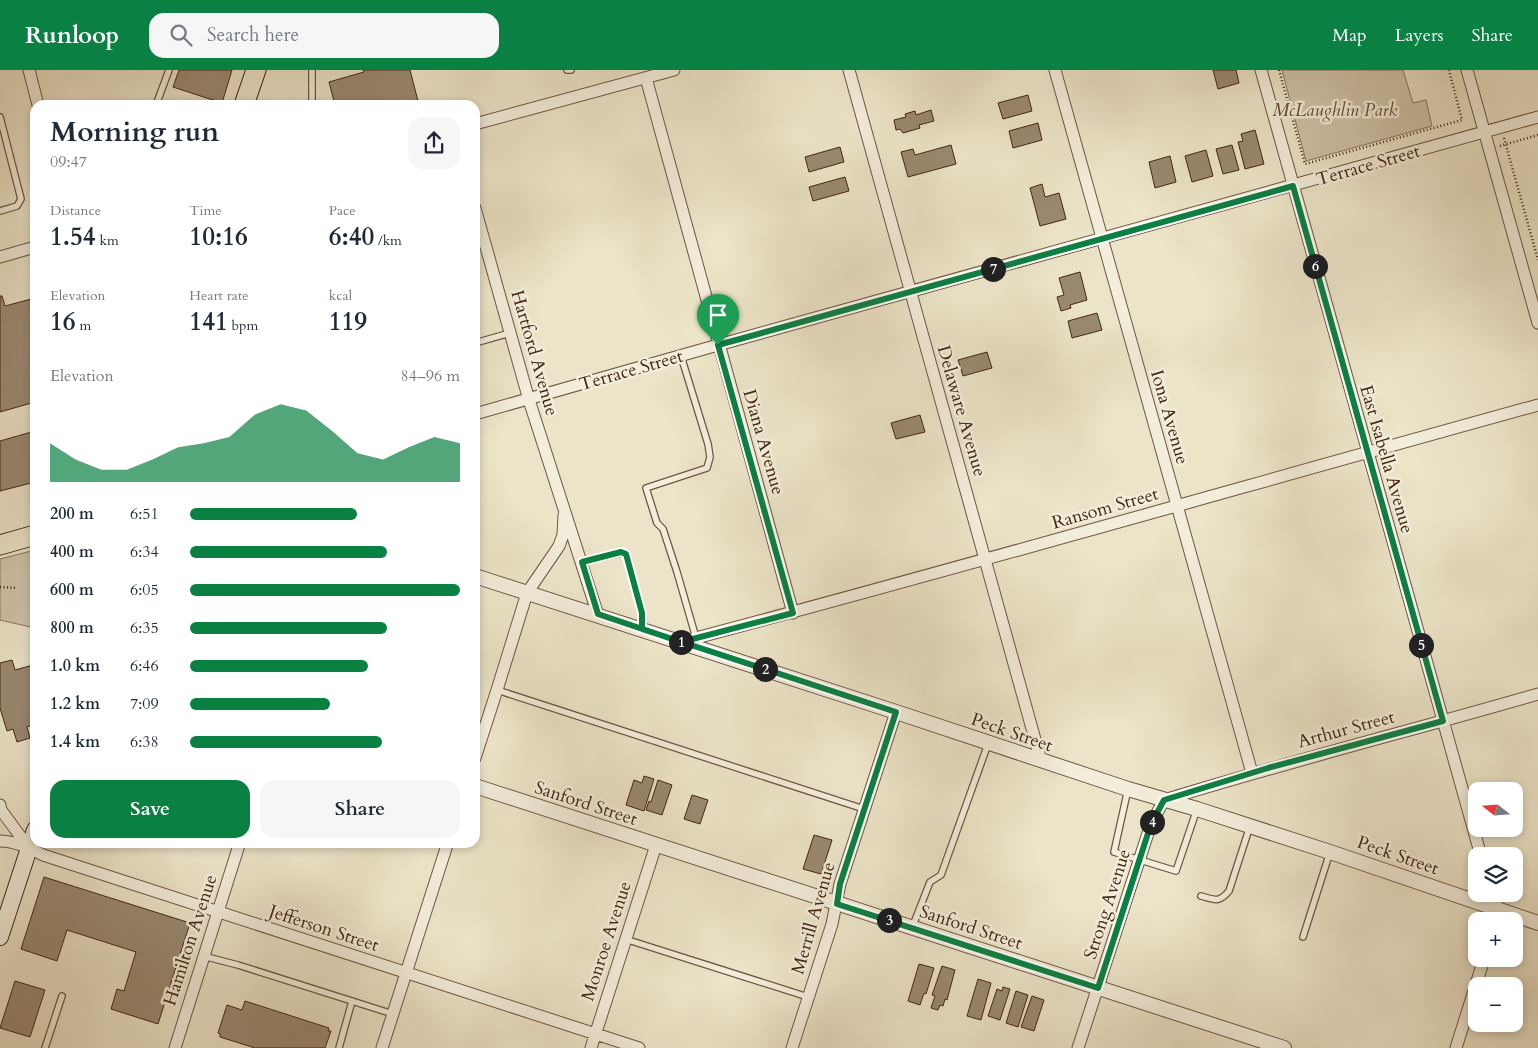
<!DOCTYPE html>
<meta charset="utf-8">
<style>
:root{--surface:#fff;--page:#f6f6f7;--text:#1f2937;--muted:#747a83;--accent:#0b8043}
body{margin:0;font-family:Cardo,serif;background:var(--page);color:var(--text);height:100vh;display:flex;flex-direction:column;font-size:19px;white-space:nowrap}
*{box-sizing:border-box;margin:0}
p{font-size:16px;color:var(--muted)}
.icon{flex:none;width:28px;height:28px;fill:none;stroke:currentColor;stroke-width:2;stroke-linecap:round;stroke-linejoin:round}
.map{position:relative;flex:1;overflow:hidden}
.drawer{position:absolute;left:30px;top:30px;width:450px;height:748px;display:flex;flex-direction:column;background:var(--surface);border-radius:15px;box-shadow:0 2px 8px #0003}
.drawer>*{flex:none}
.needle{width:32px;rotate:287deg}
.tools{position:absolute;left:1468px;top:712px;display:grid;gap:10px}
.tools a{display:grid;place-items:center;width:55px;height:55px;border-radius:10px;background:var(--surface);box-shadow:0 2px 8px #0003;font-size:25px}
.pin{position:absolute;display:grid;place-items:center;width:42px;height:42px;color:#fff;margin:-51px -21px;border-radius:50% 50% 50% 0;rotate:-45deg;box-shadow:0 0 5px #0007}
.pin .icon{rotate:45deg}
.km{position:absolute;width:25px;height:25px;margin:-12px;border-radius:50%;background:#222;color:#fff;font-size:14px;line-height:25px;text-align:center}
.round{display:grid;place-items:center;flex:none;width:52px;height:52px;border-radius:15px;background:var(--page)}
.summary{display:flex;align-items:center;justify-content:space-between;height:85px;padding:0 20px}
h1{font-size:28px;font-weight:700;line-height:38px}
.stats{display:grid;grid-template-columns:repeat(3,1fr);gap:8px;height:85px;padding:5px 20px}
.stats div{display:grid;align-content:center}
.stats b{font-size:25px;font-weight:700}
.stats small{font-size:14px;font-weight:400}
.stats p{font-size:14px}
.chart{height:140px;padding:10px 20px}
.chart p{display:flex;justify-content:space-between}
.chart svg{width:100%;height:90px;margin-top:5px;fill:var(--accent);opacity:.7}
.primary-button{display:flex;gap:10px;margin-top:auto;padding:10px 20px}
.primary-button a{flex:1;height:58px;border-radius:15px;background:var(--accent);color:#fff;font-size:20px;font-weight:700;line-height:58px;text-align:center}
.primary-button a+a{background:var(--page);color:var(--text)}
ul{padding:0 20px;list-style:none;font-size:16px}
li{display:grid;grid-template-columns:80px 60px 1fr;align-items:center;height:38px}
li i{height:12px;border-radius:6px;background:var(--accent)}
header{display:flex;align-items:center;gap:30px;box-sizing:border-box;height:70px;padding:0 25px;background:var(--accent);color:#fff}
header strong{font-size:24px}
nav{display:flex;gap:28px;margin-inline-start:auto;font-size:18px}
.search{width:350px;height:45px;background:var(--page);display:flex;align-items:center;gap:12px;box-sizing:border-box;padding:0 18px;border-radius:15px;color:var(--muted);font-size:19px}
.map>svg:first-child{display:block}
</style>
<header>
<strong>Runloop</strong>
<div class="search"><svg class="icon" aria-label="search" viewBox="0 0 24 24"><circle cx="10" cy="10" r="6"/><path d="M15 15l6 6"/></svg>Search here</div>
<nav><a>Map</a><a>Layers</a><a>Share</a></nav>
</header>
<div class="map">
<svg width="1538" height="978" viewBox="0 0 1538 978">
<rect width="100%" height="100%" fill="#ece4c8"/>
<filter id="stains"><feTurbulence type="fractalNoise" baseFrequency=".004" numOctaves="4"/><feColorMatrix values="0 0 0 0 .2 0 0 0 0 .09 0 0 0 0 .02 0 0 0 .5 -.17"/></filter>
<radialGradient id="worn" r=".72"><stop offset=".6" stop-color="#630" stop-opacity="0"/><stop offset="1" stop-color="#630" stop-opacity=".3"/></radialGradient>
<path fill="#cfc4a9" stroke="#88755e" d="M1282,0H1403L1413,33L1426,30L1432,56L1306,91Z
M35,480V558L0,550V489Z"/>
<path fill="#9a8971" stroke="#422612" d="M179,0H232L222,33L173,17Z
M363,0H410L419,35H335L329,12L364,2Z
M1213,0H1236L1239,13L1218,19Z
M1028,25L1032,41L1003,49L998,33Z
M931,40L934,51L919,55L920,58L903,63L900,59L896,60L894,50L906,47L905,44L915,41L916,45Z
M1038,53L1042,70L1013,78L1009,61Z
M1255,60L1264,94L1245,99L1238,72L1243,71L1241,64Z
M951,75L956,94L908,107L901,82L913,79L915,85Z
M1232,75L1239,100L1223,104L1216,79Z
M840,77L844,92L809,102L805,87Z
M1206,80L1213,106L1192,112L1185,86Z
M1170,86L1176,112L1155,118L1149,92Z
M845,107L849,121L813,131L809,117Z
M1042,114L1045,127L1059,123L1066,149L1040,156L1030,118Z
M1080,202L1087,230L1070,235L1071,238L1061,241L1057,227L1064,225L1059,208Z
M0,226H2L5,236L35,228V332L0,342Z
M1097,243L1102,260L1072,268L1068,251Z
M987,282L992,298L963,306L958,290Z
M920,345L925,362L896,369L891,353Z
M35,361V412L0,421V371Z
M12,590L15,600L33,595L35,603V654L27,657L30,668L17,672L13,659L7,661L0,638V593Z
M644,706L654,709L644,741L626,735L634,710L642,713Z
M658,710L672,715L662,745L646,740L649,731L651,732Z
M692,725L708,730L700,754L684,749Z
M814,765L832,770L821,804L803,799Z
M44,807L190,853L158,954L111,939L117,919L124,921L136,882L67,860L57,891L21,879Z
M919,894L934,898L926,924L924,923L920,935L908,931Z
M942,896L955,900L947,930L945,929L943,936L940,935L938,940L931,938L935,926L932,925Z
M978,909L991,913L981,950L967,946Z
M15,911L45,920L30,967L0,958Z
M1003,917L1010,919L1000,950L988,946L997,919L1002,921Z
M1016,921L1028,925L1018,957L1006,953Z
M1032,926L1044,930L1034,961L1021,957Z
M245,931L329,958L328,961H331L325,978H255L220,967V964L218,963L227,935L242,940Z"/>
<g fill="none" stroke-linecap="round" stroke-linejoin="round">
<g stroke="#6c5640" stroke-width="8">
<path id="service" d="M567,0H571
M156,35L169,0
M312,35V0
M0,47L21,129L17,136L0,141
M475,273L510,263
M681,286L708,374L710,387L707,398L646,418L657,453L663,459L677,502L696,568
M582,492L621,483H626L642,543V559
M497,620L864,739
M1128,719L1114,782L1176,801L1197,739
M1201,826C1215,830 1219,833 1229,821L1250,756
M912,858L930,812L941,805L988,674
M1303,867L1330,782
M625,869L808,927
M203,886L238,895L393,944
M45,978L62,926
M339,978L352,931"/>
</g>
<g stroke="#6c5640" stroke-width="13">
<path id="minor" d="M29,0L38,35
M849,0L1041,691
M1055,0L1252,703
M1261,0L1481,786
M1467,0L1538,253
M646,8L793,543
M475,54L674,0
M475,138L529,330L598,545
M0,187L35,177
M475,344L718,275L1538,47
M681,572C968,496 1252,414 1538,335
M475,688L497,620L527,523L559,476L563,465L564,445
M0,735L1,740L29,778
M0,771C15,771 30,778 43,785L639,978
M1491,824L1499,840L1495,851
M175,978L240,772
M382,978L448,772
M591,978L656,775
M792,978L832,854L840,814L896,642
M1078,978L1151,754L1164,730C1288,692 1413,660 1538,624
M1456,978L1484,889"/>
</g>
<g stroke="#6c5640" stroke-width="16">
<path id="tertiary" d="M475,506L896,642L1128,719L1197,739L1330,782L1538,853
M475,716L1284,978"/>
</g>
<g stroke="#422612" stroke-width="18">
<path id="secondary" d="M0,867L35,760"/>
</g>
<g stroke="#422612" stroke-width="21">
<path id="primary" d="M244,35L256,0
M0,475L35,465"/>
</g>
<path stroke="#422612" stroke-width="2.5" stroke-dasharray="1 2.5" stroke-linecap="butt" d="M1279,0L1305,94L1462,50L1449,0
M263,33L264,35
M1504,68L1538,190
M1500,76L1538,65
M0,517L17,518"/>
<use href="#service" stroke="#f3eddb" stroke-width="5.5"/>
<use href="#minor" stroke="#f3eddb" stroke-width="11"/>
<use href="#tertiary" stroke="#f3eddb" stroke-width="14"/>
<use href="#secondary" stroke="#f3eddb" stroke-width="16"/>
<use href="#primary" stroke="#ece4c8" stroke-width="19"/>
</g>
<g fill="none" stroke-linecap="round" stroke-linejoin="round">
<g stroke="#fff" stroke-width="10">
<path id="route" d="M718,275L793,543L681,572L598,544L582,492L621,482L626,484L642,543V559L896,642L840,814L837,834L1098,918L1151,754L1164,730L1268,698L1443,651L1293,116L718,275"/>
</g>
<use href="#route" stroke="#0b8043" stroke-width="6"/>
</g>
<g text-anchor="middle" stroke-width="5" stroke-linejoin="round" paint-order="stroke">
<g font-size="18" font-style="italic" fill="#654e38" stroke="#f3eddb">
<text x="1335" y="46">McLaughlin Park</text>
</g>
<g font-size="18" fill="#422612" stroke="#f3eddb">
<text transform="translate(1368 95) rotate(-16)" y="6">Terrace Street</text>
<text transform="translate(535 283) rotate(74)" y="6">Hartford Avenue</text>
<text transform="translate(631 300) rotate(-16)" y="6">Terrace Street</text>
<text transform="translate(962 341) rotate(74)" y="6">Delaware Avenue</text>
<text transform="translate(1170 347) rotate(74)" y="6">Iona Avenue</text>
<text transform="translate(764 372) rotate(74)" y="6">Diana Avenue</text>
<text transform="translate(1387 389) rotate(74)" y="6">East Isabella Avenue</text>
<text transform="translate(1105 438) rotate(-16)" y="6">Ransom Street</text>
<text transform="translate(1346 659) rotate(-15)" y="6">Arthur Street</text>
<text transform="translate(1012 662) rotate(19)" y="6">Peck Street</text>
<text transform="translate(586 733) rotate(18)" y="6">Sanford Street</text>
<text transform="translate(1398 785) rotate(19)" y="6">Peck Street</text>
<text transform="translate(1107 834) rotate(-72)" y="6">Strong Avenue</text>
<text transform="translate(813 848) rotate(-74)" y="6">Merrill Avenue</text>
<text transform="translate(971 857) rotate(18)" y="6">Sanford Street</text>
<text transform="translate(324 858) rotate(18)" y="6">Jefferson Street</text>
<text transform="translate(190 870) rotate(-72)" y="6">Hamilton Avenue</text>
<text transform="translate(606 871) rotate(-72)" y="6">Monroe Avenue</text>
</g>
</g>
<rect width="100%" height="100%" filter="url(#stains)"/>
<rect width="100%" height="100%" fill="url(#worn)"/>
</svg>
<div class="tools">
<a><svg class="needle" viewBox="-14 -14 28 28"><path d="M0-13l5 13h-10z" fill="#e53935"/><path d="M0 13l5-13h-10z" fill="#747a83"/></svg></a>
<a><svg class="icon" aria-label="layers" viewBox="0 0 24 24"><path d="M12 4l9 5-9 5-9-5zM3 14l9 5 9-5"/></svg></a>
<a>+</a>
<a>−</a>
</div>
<div class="pin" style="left:718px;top:275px;background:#1e9e55"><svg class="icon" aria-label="arrive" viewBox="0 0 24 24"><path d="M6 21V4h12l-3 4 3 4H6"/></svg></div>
<b class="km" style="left:681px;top:572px">1</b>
<b class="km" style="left:765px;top:599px">2</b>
<b class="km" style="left:889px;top:850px">3</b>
<b class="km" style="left:1152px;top:752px">4</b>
<b class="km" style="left:1421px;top:575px">5</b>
<b class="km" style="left:1315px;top:196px">6</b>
<b class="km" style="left:993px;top:199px">7</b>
<section class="drawer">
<div class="summary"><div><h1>Morning run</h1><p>09:47</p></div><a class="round"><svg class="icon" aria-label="share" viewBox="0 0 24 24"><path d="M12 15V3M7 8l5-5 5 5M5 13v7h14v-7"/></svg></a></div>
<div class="stats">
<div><p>Distance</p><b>1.54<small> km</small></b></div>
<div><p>Time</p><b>10:16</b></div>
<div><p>Pace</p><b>6:40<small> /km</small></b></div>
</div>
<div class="stats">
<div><p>Elevation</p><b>16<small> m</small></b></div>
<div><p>Heart rate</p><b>141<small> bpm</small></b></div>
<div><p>kcal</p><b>119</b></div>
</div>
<div class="chart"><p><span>Elevation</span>84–96 m</p>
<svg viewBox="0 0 160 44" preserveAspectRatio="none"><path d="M0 44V25L10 33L20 38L30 38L40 33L50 27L60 25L70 22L80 11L90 6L100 9L110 19L120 30L130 33L140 27L150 22L160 25V44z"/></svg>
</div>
<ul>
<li><b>200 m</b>6:51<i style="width:62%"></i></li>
<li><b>400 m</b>6:34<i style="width:73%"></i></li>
<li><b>600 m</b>6:05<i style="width:100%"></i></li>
<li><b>800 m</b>6:35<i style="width:73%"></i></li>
<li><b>1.0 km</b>6:46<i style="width:66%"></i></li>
<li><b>1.2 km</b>7:09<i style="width:52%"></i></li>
<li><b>1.4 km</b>6:38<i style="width:71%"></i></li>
</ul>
<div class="primary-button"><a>Save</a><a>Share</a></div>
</section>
</div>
